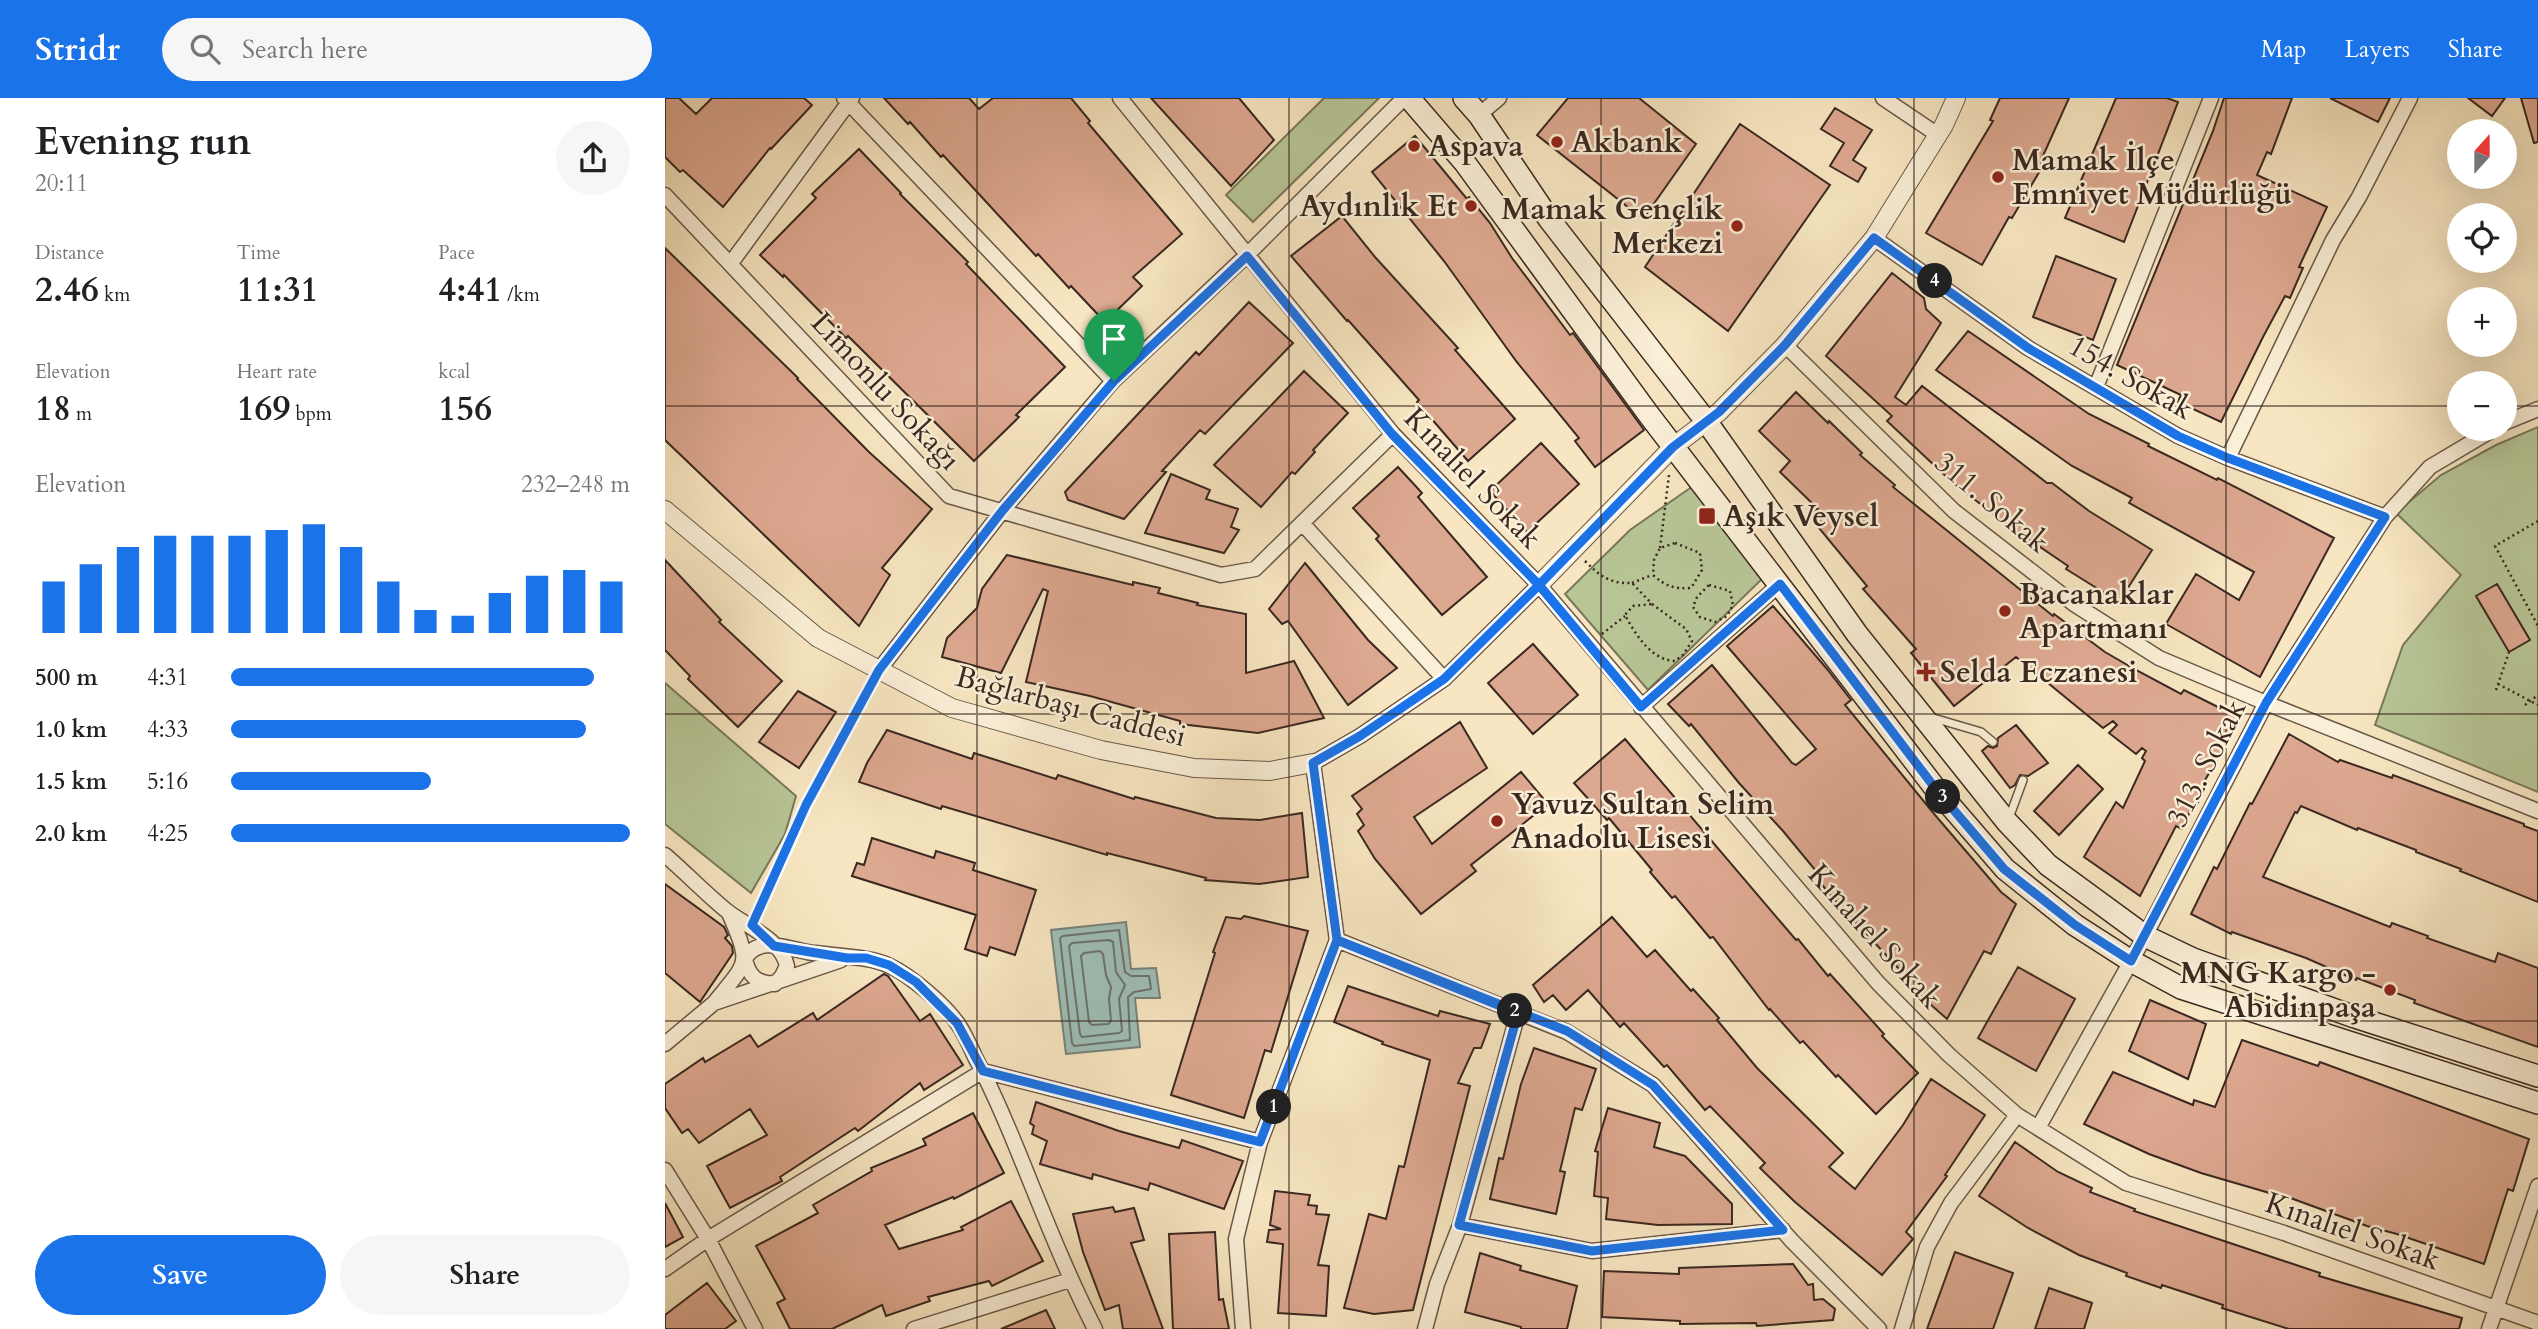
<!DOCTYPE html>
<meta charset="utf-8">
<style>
:root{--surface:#fff;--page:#f6f6f6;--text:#202124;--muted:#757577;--accent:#1a73e8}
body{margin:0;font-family:Cardo,serif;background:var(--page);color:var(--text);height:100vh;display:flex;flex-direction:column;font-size:26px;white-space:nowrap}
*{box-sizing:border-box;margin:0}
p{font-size:23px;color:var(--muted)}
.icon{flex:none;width:38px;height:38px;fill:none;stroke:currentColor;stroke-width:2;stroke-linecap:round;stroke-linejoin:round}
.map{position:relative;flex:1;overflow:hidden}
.side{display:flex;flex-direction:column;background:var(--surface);width:665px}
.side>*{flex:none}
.needle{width:46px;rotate:21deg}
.tools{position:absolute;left:1782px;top:21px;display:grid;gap:14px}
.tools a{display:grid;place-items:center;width:70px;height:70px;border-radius:50%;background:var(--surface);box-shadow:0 7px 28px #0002;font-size:35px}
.pin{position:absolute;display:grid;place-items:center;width:60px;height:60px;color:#fff;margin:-72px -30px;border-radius:50% 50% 50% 0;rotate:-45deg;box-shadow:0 0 7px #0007}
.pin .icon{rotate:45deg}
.km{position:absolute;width:35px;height:35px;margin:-18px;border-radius:50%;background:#222;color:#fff;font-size:19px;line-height:35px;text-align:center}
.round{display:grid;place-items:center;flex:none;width:74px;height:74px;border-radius:37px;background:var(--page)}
.overview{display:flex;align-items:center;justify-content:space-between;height:119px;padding:0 35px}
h1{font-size:38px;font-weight:700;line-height:52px}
.metrics{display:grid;grid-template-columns:repeat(3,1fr);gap:10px;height:119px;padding:7px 35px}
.metrics div{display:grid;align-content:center}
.metrics b{font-size:35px;font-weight:700}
.metrics small{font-size:19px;font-weight:400}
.metrics p{font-size:19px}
.chart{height:196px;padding:14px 35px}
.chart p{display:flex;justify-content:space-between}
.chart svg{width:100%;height:126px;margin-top:7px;stroke:var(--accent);stroke-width:6}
.cta{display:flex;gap:14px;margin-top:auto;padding:14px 35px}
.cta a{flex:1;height:80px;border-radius:42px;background:var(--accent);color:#fff;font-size:28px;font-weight:700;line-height:80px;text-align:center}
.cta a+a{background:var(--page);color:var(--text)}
ul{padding:0 35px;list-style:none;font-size:23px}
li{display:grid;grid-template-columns:112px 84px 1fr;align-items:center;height:52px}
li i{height:18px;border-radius:9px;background:var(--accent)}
header{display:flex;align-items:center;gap:42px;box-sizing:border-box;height:98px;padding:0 35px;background:var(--accent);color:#fff}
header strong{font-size:33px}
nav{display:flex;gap:38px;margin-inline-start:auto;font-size:24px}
.search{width:490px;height:63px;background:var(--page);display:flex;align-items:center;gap:18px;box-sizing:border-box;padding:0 24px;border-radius:38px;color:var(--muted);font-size:26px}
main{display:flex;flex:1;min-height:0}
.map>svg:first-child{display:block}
</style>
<header>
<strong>Stridr</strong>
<div class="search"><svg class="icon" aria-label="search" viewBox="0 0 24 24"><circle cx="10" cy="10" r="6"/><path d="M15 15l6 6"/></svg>Search here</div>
<nav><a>Map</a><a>Layers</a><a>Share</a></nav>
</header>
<main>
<section class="side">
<div class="overview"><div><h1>Evening run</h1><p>20:11</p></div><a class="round"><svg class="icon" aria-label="share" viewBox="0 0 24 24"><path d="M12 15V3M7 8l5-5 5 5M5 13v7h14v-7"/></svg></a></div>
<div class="metrics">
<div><p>Distance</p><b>2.46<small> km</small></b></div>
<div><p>Time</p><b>11:31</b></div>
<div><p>Pace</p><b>4:41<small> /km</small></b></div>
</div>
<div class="metrics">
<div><p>Elevation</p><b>18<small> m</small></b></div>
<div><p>Heart rate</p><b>169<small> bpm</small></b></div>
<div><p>kcal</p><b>156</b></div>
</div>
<div class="chart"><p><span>Elevation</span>232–248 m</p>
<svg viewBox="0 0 160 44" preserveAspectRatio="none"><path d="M5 44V26M15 44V20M25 44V14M35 44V10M45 44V10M55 44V10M65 44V8M75 44V6M85 44V14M95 44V26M105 44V36M115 44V38M125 44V30M135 44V24M145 44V22M155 44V26"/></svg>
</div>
<ul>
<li><b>500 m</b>4:31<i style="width:91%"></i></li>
<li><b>1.0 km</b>4:33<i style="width:89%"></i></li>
<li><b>1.5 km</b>5:16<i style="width:50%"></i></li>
<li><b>2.0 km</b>4:25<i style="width:100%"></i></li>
</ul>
<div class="cta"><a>Save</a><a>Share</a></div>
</section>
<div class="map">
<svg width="1873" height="1231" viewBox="0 0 1873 1231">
<rect width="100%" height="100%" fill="#f7e6c1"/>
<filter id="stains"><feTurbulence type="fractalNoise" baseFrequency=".00286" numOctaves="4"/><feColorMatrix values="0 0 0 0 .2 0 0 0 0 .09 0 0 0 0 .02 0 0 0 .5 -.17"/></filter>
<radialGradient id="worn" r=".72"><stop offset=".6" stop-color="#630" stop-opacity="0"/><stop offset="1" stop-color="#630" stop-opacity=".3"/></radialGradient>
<path fill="#b8c696" stroke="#79775b" stroke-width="2" d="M659,0H714L588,124L561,97Z
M1873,329V694L1710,627L1738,547L1796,477L1731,415L1776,377L1831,347Z
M1028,388L1098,480L983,592L900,496L965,432Z
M0,585L131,698L120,736L86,795L0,726Z"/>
<path fill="#9ebeb7" stroke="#76827b" stroke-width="2" d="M461,824L466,871L491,870L495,900H470L475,949L401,956L386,832Z"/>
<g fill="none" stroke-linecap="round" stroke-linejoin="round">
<path stroke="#6c736c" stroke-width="2" d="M454,832L460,874L466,878H484L486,891L469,894L463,899L465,942L409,948L407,945L395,840L398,838Z
M444,842L448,844L451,874L460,887L454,901L457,933L454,935L417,939L415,936L404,848L407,845Z
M435,853L438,856L441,877L446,889L444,901L446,923L443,926L427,927L424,924L416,858L419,855Z"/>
</g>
<path fill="#dda890" stroke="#3a2820" stroke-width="2" d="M0,0H14L31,16L47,0H139L147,7L106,51L105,50L58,109L18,72L15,74L0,59Z
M219,0H304L314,11L328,0H406L425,23L423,25L517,136L468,179L477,188L440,224L406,188L404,190L373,156L371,158L278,57L276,59L245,24L243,26Z
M486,0H574L609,42L566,88Z
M903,0H974L1031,46L978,121L872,37Z
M1335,0H1404L1373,69L1376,71L1347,120L1344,119L1317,167L1261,135L1328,23L1325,22Z
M1451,0H1502L1513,4L1459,144L1400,120Z
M1559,0H1627L1606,56L1602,54L1592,77L1662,109L1634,169L1638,170L1625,200L1620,198L1598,239L1556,324L1513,304L1516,297L1452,267L1548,33Z
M1665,0H1725L1713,24Z
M1803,0H1840L1827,18Z
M1856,0H1873V44L1869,45Z
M1170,10L1207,32L1188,62L1201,70L1193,84L1165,68L1179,45L1156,31Z
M1075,26L1165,87L1063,233L980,169Z
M750,38L802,101L804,99L825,125L847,160L905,237L908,235L979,332L930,369L910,343L914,340L851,263L779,163L707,74Z
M194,51L236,95L235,96L303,164L301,166L400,269L351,317L354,319L309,363L183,238L181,240L119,177L118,179L95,157L151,100L147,96Z
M677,118L710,159L793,250L790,252L850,321L803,363L752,304L754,302L715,258L683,222L682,223L626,158Z
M0,150L133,280L132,281L204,354L267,411L217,470L225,477L194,528L0,342Z
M1391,158L1451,181L1428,242L1368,219Z
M1227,175L1259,200L1261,211L1276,225L1230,299L1241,307L1257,288L1382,385H1387L1424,413L1487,452L1454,504L1401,471L1403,468L1340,425L1287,384L1222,323L1227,318L1161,258Z
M584,204L628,245L540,336L535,332L497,373L501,374L459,421L403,402L400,394L531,254L534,257Z
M1303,233L1424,316L1484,346L1483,348L1552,382L1553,380L1669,440L1595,579L1501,526L1531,476L1574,502L1589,474L1464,405L1467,400L1407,368L1271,272Z
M639,273L683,315L648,352L650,354L630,376L627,374L596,409L549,367Z
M1131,294L1163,325L1164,323L1197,355L1195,357L1230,387L1228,389L1388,518L1389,516L1440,554L1471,572L1516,596L1519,592L1575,620L1539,684H1542L1531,709L1528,707L1517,731L1511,728L1475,798L1419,759L1451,704L1458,710L1480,663L1477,660L1481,653L1477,650L1471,656L1444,635L1452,627L1448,623L1438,630L1351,559L1289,608L1246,555L1251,551L1198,491L1202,488L1144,418L1153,411L1115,374L1125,363L1094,333Z
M876,345L914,386L862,434L825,393Z
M733,369L757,395L753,399L822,479L777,517L711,441L714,438L688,410Z
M506,376L545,392L541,401L573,411L566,429L574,432L559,455L480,435Z
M342,457L468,487V484L495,490L493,495L533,505L532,507L581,516V575L629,563L659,620L593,635L515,626V623L425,598L361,584L383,493L378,491L336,575L277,559L282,540L312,510L317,491Z
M0,462L56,522L54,524L117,583L73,629L23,581L25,578L0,552Z
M640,465L703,542L732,570L683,607L623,523L617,526L604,511Z
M1832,486L1865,542L1844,554L1811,498Z
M1108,508L1162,571L1186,602L1180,607L1270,717L1336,794L1351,806L1326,856L1319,853L1282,921L1231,876L1235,872L1168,800L1148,776L1151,773L1118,733L1074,685L1026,626L1024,628L1003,606L1047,567L1127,665L1131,667L1151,651L1062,548Z
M868,546L913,597L868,636L823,585Z
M133,593L171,614L134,670L94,644Z
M795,624L822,670L749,719L767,746L856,674L883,706L806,767L811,773L756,816L710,761L693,733L699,727L692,716L697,711L687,698Z
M1351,627L1383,665L1363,678L1355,677L1350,687L1345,690L1317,653L1323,648L1328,650L1332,648L1333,640Z
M222,632L307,661L309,655L391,681L393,677L469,701L470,699L551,720L595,722L637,715L643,779L594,786L540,782L541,780L442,755V757L277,708L276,711L194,684L202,665Z
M1624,636L1673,664L1675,662L1727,680L1728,677L1859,726V728L1873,733V804L1795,773L1796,771L1751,754V752L1693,730L1692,732L1636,708L1632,715L1630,714L1598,779L1725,829L1727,825L1763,838L1762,840L1830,864L1833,855L1873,870V949L1749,905L1750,902L1692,880L1691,882L1641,860L1567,834L1566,836L1526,816L1549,769L1552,771L1585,705L1587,706Z
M960,641L1131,842L1133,841L1163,878L1165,876L1219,936L1217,938L1253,975L1211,1016L1173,977L1171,979L1138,943L1135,945L1105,911L1104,912L1048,839L1045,840L1010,798L1007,800L985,774L987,772L944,720L942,722L909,685Z
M1413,667L1438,691L1394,737L1369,713Z
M207,740L269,760L271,753L310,765L308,772L371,792L350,857L325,849L322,858L300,851L311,817L187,778L192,765L199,767Z
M0,786L59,829L63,837L60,840L67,848L68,855L35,904L0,875Z
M579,818L643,833L606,954L600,952L579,1020L506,997L550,855L548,854L561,819L576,821Z
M947,819L982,859L990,852L1026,893L1028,891L1054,920L1052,922L1092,970L1178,1055L1164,1069L1190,1091L1238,1027L1266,981L1320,1017L1280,1077L1282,1078L1241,1134L1248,1141L1217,1177L1130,1104L1095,1070L1100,1065L1045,1008L1040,1012L1002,967L999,969L959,925L955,929L923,892L901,912L888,897L879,904L868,887Z
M1353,869L1410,901L1371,973L1313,940Z
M219,876L223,878L255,923L265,916L298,967L259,992L255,985L193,1033L190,1030L115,1079L117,1083L65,1110L42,1068L102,1037L85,1011L34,1045L23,1031L17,1035L0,1010V986L38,960L40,964L85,937L93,949L148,915L152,922Z
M683,888L773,918L775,913L825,926L816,950H809L793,985L805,988L748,1212L709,1216L679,1210L704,1116L721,1121L734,1068L739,1069L765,962L717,946L718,944L669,924Z
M1485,902L1541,926L1523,981L1464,953Z
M1577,942L1653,968L1655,964L1864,1041L1848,1093L1843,1091L1819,1166L1732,1136L1702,1128L1609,1094L1608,1096L1536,1075L1484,1056L1419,1026L1448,974L1528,1007L1529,1002L1550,1009Z
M869,950L931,971L917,1012L910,1010L895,1073L900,1074L891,1116L825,1101L834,1060L838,1061L856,986Z
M371,1004L454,1033L514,1050L517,1042L578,1063L559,1111L485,1085L483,1092L428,1076L427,1081L375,1066L382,1043L367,1036L369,1028L365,1025Z
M943,1010L995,1025L989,1049L1020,1058L1067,1106V1126L993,1127L941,1121L943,1100L929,1098L933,1054L930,1053Z
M308,1015L339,1075L289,1101L288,1099L220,1127L234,1151L298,1132L296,1129L346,1103L378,1163L327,1188L324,1183L263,1199L265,1203L221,1218L217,1207L167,1231H125L112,1205L120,1201L91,1148L153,1115L148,1107L207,1073L206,1070L261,1047L258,1041Z
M1350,1044L1393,1074L1427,1090L1425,1094L1470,1111L1469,1113L1655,1175L1654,1178L1797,1220L1794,1231H1624L1557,1210L1558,1207L1497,1187L1496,1190L1461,1178L1462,1175L1414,1157L1363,1130L1314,1098Z
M610,1093L645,1097L643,1107L652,1108L651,1116L664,1117L653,1167L664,1168L661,1218L613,1215L618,1146L602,1144L604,1132L616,1131L605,1127Z
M0,1105L18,1139L0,1149Z
M448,1109L450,1114L469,1110L479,1142L466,1145L498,1231H458L454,1207L440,1212L418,1154L408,1116Z
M550,1134L554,1202L558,1201L564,1231H508L504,1136Z
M1290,1154L1348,1175L1328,1231H1262Z
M815,1155L856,1168L855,1172L912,1188L902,1231H856V1229L800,1214Z
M1128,1166L1143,1187L1148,1186L1149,1202L1158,1201L1170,1211L1168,1222L1092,1228L1091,1225L1015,1226V1223L937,1219L939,1173L1014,1176V1170Z
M42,1185L71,1223L60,1231H0V1217Z
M1384,1190L1427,1205L1419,1231H1370Z
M381,1212L390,1231H336Z"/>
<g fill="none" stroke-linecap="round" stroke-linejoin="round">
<g stroke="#695848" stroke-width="10">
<path id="service" d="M1265,619L1316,634L1328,644
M1344,720L1358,682"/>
</g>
<g stroke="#695848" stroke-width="17">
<path id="minor" d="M179,0L448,283
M455,0L728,336L874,487L1213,885L1284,957L1352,1017L1461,1085L1619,1135L1873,1225
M1218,0L1273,37
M814,17L834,0
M0,97L284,398L556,477L590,471L728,336
M1209,140L1363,250L1513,338L1563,360L1720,419
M66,165L187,0
M1120,247L1289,413L1409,506L1494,560L1601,605L1873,713
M1431,289L1546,0
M1839,325L1873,311
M1563,360L1668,142L1694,99L1745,0
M637,425L779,581
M214,572L338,412L448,283L582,157L739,0
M976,609L1115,486
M0,757C21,775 41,796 62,813C81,828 117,842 122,868L117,878L110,886C92,885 84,879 80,861C92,838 121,850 142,854C166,858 205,858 225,868C246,878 280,907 293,926C300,936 305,948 310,959C326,989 339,1019 352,1051C377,1112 400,1172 430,1231
M672,842L902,934L988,987L1127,1143L1214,1231
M49,905C84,862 86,867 64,815
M0,946L49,905L176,862
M1373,1030L1480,838L1601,605L1720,419L1765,369L1829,331
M0,1072L43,1141L90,1231
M795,1127L927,1153L1118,1132
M0,1171L43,1141L318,973L595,1044
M249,1231L405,1182
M578,1231L571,1141L595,1044L672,842L648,665L695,638L779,581L874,487
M760,1231L772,1186L795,1127L853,915
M1237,1231L1262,1149L1286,1105L1352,1017
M1824,1231L1873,1088"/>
</g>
<g stroke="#695848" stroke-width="20">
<path id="tertiary" d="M0,412L153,540L287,610L436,652L529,670L605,673L648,665
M874,487L1008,349L1054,314L1120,247L1209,140L1279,27L1291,0"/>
</g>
<g stroke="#3a2820" stroke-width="24">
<path id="secondary" d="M744,0L800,65L984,317L1270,690L1340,771L1410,827L1466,863L1516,890L1873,1005
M799,0L814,17L884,121L1041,323L1192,536L1342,724L1383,767L1480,838L1528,861L1687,918L1873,978"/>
</g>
<path stroke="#3a2820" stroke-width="2.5" stroke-dasharray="2 3.5" stroke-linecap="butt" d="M1873,423L1830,448L1873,528
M1010,445L1035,455L1037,472L1026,490C1009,491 1000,488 988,477L989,462L995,450Z
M995,450L1004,377
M920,463C935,478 945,486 967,485L987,506
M967,485L987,477
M1044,487L1065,493L1068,507L1062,518L1050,524L1035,519L1028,509L1032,499Z
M987,506L1021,531L1027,543L1018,557L1010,563C986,562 971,537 960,517L968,508Z
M937,536L960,518
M1833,586L1873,607
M1831,592L1844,554
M1860,607L1873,597
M92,816L141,707L206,587"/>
<use href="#service" stroke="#faefd7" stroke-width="7"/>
<use href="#minor" stroke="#faefd7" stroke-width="14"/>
<use href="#tertiary" stroke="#faefd7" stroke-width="18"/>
<use href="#secondary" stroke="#faefd7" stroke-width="21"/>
</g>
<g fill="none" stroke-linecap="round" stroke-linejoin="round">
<g stroke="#fff" stroke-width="14">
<path id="route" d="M449,283L338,412L214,572L141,707L87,827L109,848L182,860H201L224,867L251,884L292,925L318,973L595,1044L672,842L902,933L988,987L1118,1132L927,1153L794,1127L853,915L672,842L648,665L695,638L779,581L874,487L976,609L1115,486L1270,690L1339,771L1410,827L1466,863L1601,605L1720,419L1563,360L1513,338L1363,250L1209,140L1120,247L1054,314L1008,349L874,487L727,336L582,158L449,283"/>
</g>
<use href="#route" stroke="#1a73e8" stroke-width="9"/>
</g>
<path fill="none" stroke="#3a2820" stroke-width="2" stroke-opacity="0.55" d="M312,0V1231M624,0V1231M936,0V1231M1249,0V1231M1561,0V1231M0,308H1794M1839,308H1873M0,616H1873M0,923H1873"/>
<g fill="#8f2418" stroke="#faefd7" stroke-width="2.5">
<circle cx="892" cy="44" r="7"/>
<circle cx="749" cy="48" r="7"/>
<circle cx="1333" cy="79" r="7"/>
<circle cx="806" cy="108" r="7"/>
<circle cx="1072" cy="128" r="7"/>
<rect x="1033" y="409" width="18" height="18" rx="3.5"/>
<circle cx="1340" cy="513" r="7"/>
<path d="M1257.5 563.5h7v7h7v7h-7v7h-7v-7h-7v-7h7z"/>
<circle cx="832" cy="723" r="7"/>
<circle cx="1725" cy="892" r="7"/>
</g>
<g text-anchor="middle" stroke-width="5" stroke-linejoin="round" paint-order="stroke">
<g font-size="30" font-weight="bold" fill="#3a2820" stroke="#faefd7" text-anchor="start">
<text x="906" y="54">Akbank</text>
<text x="763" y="58">Aspava</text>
<text x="1347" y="72">Mamak İlçe<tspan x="1347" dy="34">Emniyet Müdürlüğü</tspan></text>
<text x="792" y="118" text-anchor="end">Aydınlık Et</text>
<text x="1058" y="121" text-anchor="end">Mamak Gençlik<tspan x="1058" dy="34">Merkezi</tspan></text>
<text x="1058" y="428">Aşık Veysel</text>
<text x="1354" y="506">Bacanaklar<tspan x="1354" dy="34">Apartmanı</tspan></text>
<text x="1275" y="584">Selda Eczanesi</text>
<text x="846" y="716">Yavuz Sultan Selim<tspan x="846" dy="34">Anadolu Lisesi</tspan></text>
<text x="1711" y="885" text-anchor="end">MNG Kargo -<tspan x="1711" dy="34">Abidinpaşa</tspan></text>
</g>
<g font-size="30" fill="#3a2820" stroke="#faefd7">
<text transform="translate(1466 279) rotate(30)" y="10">154. Sokak</text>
<text transform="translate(221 293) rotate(47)" y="10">Limonlu Sokağı</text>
<text transform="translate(808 380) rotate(46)" y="10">Kınalıel Sokak</text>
<text transform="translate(1327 404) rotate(40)" y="10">311. Sokak</text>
<text transform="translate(406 608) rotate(15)" y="10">Bağlarbaşı Caddesi</text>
<text transform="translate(1541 665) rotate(-63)" y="10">313. Sokak</text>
<text transform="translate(1210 838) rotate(48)" y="10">Kınalıel Sokak</text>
<text transform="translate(1688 1133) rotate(19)" y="10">Kınalıel Sokak</text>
</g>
</g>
<rect width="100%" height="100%" filter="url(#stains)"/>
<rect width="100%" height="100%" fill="url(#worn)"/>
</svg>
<div class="tools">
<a><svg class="needle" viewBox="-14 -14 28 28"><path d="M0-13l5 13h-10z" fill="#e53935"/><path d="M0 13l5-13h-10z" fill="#757577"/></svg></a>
<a><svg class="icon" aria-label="locate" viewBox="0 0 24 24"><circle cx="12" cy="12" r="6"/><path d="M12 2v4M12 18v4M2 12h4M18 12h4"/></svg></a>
<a>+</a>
<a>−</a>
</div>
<div class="pin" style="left:449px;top:283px;background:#1e9e55"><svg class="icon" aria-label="arrive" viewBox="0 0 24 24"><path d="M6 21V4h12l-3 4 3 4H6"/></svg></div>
<b class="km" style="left:609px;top:1009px">1</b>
<b class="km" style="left:850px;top:913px">2</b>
<b class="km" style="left:1278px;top:699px">3</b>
<b class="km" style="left:1270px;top:183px">4</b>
</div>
</main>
